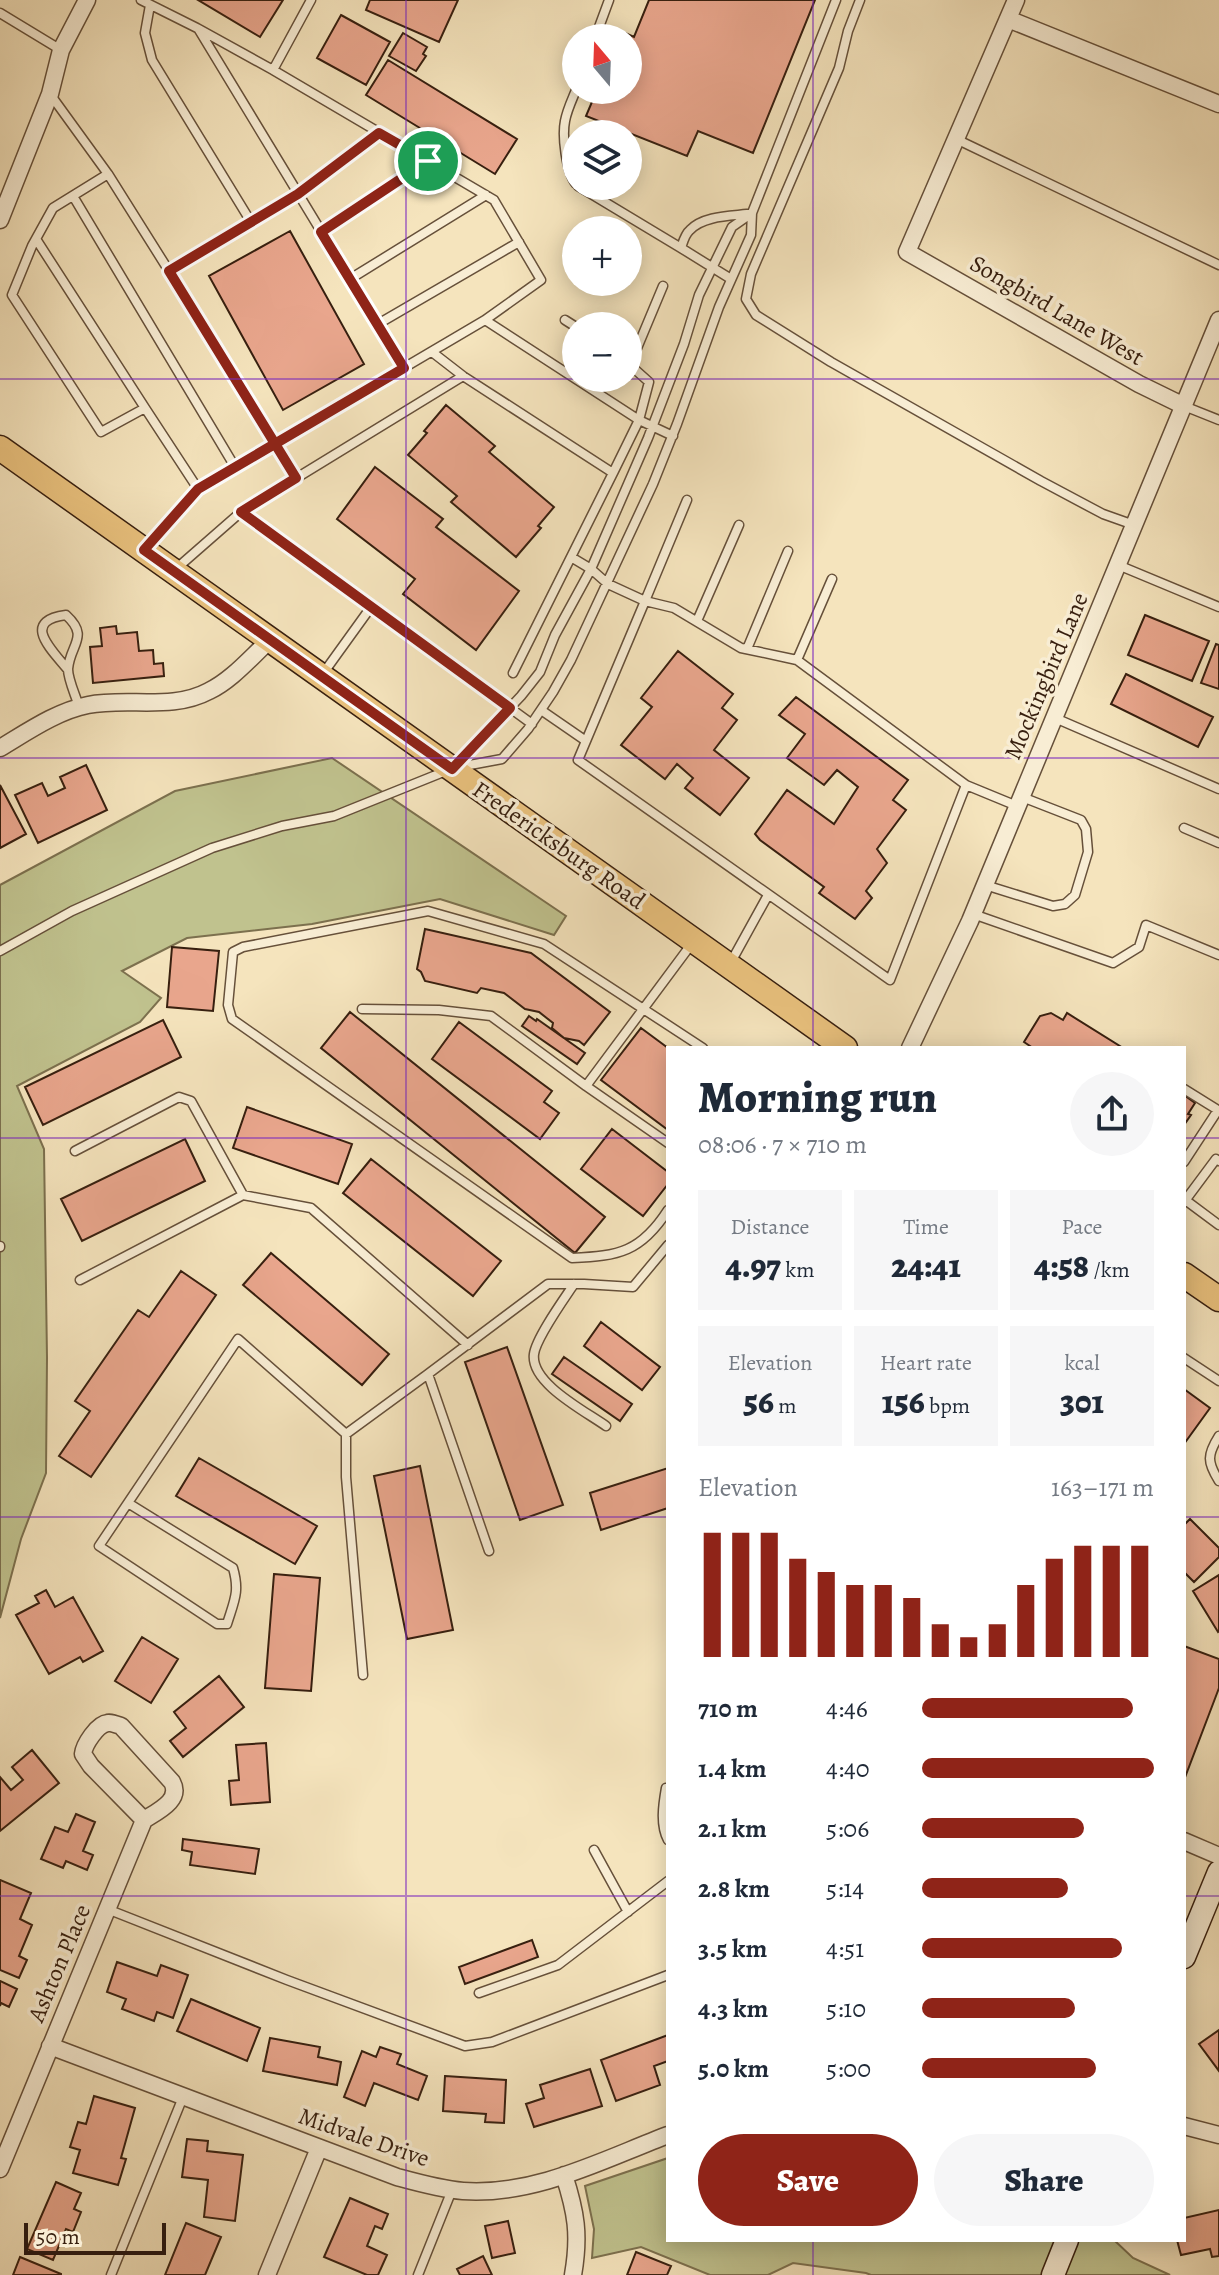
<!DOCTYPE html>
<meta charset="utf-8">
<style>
:root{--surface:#fff;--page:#f6f6f7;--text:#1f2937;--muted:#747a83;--accent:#8f2418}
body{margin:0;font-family:Alegreya,serif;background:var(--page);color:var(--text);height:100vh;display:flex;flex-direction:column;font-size:30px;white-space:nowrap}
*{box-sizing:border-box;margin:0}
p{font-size:26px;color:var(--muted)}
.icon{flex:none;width:44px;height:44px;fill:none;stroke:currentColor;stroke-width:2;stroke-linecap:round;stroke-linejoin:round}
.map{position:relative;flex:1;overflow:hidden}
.panel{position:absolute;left:666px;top:1046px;width:520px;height:1196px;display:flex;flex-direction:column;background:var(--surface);border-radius:0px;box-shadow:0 4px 20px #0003}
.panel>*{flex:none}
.needle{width:52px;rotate:341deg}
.buttons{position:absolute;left:562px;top:24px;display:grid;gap:16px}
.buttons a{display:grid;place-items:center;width:80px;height:80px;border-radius:50%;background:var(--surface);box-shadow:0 4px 20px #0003;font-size:40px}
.scale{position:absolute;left:24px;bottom:20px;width:142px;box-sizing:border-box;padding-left:8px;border:4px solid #371f0f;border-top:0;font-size:22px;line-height:28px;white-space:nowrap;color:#371f0f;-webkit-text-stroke:6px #f8edd4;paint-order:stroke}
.pin{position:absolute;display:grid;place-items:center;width:68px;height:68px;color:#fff;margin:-34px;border:4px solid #fff;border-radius:50%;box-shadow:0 2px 8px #0007}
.round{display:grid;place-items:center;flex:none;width:84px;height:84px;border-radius:42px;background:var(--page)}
.headline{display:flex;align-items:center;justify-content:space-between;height:136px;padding:0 32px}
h1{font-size:44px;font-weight:800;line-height:60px}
.figures{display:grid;grid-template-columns:repeat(3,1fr);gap:12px;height:136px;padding:8px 32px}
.figures div{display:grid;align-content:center;border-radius:0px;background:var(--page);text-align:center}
.figures b{font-size:34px;font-weight:800}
.figures small{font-size:22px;font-weight:400}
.figures p{font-size:22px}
.chart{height:224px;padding:16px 32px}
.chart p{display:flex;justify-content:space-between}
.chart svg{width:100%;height:144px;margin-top:8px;stroke:var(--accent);stroke-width:6}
.action{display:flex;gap:16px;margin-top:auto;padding:16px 32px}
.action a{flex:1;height:92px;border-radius:48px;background:var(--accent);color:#fff;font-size:32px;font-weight:800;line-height:92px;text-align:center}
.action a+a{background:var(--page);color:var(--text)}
ul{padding:0 32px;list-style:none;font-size:26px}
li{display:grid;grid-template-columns:128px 96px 1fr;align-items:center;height:60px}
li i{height:20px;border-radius:10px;background:var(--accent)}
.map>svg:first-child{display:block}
</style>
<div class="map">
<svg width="1219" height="2275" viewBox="0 0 1219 2275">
<rect width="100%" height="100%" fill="#f5e4bd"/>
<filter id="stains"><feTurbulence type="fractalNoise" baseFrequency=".0025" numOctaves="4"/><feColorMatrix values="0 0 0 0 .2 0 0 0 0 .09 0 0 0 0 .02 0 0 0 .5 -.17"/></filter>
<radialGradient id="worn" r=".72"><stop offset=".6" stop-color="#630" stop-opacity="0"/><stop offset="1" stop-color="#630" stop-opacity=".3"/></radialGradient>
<path fill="#c0c28e" stroke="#7c704e" stroke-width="2" d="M332,758L566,916L554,935L440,899L312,924L187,938L122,971L161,998L140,1022L17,1086L44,1149L47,1358L46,1473L21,1539L0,1618V885L175,791Z
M668,2158V2240H1114L1133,2258L1170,2275H871L866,2273L793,2263L768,2275H710L641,2247L592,2258L594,2229L585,2186Z"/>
<path fill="#e9a68d" stroke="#371f0f" stroke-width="2" d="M198,0H283L260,37Z
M370,0H458L439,42L366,10Z
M649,0H815L753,153L698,131L687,156L586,116L597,90H628V38H618L621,31L634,37Z
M341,15L390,42L366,85L317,58Z
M403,33L427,47L423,54L426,56L416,71L389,56Z
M388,60L517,139L495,174L366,95Z
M290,231L364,364L283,410L209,276Z
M446,405L495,446L489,452L554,507L538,526L541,528L516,557L451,502L457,496L408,455L427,433L424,431Z
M375,467L443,519L436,527L519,591L476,650L403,594L415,579L337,519Z
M1145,615L1209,641L1192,681L1128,655Z
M116,626L117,634L137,632L139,651L153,650L154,664L163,663L164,676L93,683L90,647L102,646L100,628Z
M1216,644L1219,645V689L1201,683Z
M678,651L733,694L722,708L737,720L714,750L749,778L720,815L685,788L693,778L677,764L665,779L621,745L652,707L641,698Z
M1126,674L1213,717L1198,747L1111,704Z
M796,697L908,780L893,800L906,810L877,849L887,863L866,891L872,898L855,919L819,893L824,887L760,840L755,834L787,790L834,824L858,787L837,770L824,785L787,758L805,734L779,715Z
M86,765L107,810L38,843L15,795L42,783L48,796L65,788L60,777Z
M0,785L26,834L0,848Z
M425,929L531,953L610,1012L584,1045L579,1041L564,1038L552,1028L553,1023L539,1012L525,1009L504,993L481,988L477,993L425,981L421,972L417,969Z
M172,947L219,951L213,1011L167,1007Z
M350,1012L605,1217L575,1253L321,1048Z
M1051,1013L1063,1020L1067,1013L1123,1048H1033L1024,1042L1040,1016Z
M529,1016L536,1021L537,1019L585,1053L577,1064L522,1026Z
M163,1020L181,1057L43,1125L25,1087Z
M459,1022L552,1091L544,1102L559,1113L540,1139L432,1059Z
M641,1028L668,1048V1130L601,1080Z
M1184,1095L1195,1103L1188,1114L1191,1115L1184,1125Z
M247,1107L352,1144L338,1184L233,1148Z
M612,1129L668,1172V1184L643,1216L581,1169Z
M185,1139L205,1181L82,1241L61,1199Z
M371,1159L501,1261L473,1296L343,1193Z
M271,1253L389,1354L362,1385L243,1285Z
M181,1271L216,1295L91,1477L59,1456L90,1411L75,1401L138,1310L149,1317Z
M601,1322L660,1367L642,1390L584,1346Z
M507,1347L563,1505L520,1520L465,1362Z
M564,1357L632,1404L620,1421L552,1374Z
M1184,1389L1210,1408L1184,1444Z
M199,1458L317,1526L295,1564L176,1496Z
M420,1466L453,1630L407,1639L374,1476Z
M668,1468V1508L601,1530L590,1493Z
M1190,1519L1219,1548V1557L1194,1582L1184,1572V1525Z
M274,1574L320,1578L311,1691L265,1688Z
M1219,1575V1631L1218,1632L1193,1591Z
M46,1590L55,1607L73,1597L103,1651L83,1662L80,1657L49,1674L16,1615L39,1603L35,1596Z
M142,1637L178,1659L151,1703L115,1681Z
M1184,1646L1219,1659V1688L1184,1780Z
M219,1676L244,1707L183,1757L170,1741L186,1728L174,1712Z
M266,1743L270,1802L231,1805L229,1781L239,1780L236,1745Z
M32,1750L59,1783L0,1831V1777L11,1790L23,1780L12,1767Z
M76,1814L95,1822L83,1851L93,1855L87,1870L66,1861L63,1868L41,1859L55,1827L68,1832Z
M183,1839L259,1849L255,1874L190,1865L192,1852L182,1850Z
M0,1880L31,1893L20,1919L32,1925L19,1956L27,1960L19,1978L0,1970Z
M532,1940L538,1957L465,1984L459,1967Z
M117,1962L157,1976L161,1965L188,1975L173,2018L157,2012L154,2021L122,2009L126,1999L107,1992Z
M0,1981L17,1989L9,2007L1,2003L0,2006Z
M191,1999L260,2028L247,2061L177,2031Z
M1219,2030V2071L1199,2044Z
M668,2035V2061L654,2066L660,2085L616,2101L601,2060Z
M270,2038L320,2047L318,2057L341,2062L337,2085L263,2071Z
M380,2047L401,2054L397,2064L427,2076L418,2100L374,2083L365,2106L344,2097L362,2051L376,2057Z
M590,2069L602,2106L534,2127L526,2104L544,2098L540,2085Z
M445,2076L506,2080L504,2123L485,2122L486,2114L443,2111Z
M94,2096L135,2108L121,2158L126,2159L118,2185L73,2173L80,2150L70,2147L78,2122L86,2124Z
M187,2139L208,2141L207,2151L243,2155L235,2221L204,2217L208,2180L182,2177Z
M56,2182L81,2193L74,2209L81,2212L73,2232L66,2229L53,2260L27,2249Z
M350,2198L388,2214L382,2229L375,2226L367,2246L387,2255L378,2275H367L324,2257Z
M1219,2210V2256L1212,2257L1210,2249L1181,2255L1177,2240H1184V2218Z
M508,2221L515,2253L492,2258L485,2226Z
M186,2223L221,2237L205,2275H165Z
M636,2252L671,2266L667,2275H627Z
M483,2256L492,2275H460L457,2269Z
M20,2257L61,2274V2275H13Z"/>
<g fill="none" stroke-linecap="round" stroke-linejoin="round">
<g stroke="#66503a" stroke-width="11">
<path id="lane" d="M141,0L197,28L273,70L494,200L541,280L485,320L639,420L649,382L630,365L663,286
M860,0L848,31L839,68L751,274L746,299L756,315L831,362L1041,481L1103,514L1134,525
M150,5L145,33L152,60L251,222L169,271L108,174L53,208L32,246L12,295L101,432L145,408L198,489
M0,13L61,50
M199,30L404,368
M595,38L609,0
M273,70L311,0
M576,90C572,100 567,110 565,121C562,136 566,172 576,184
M50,94L108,174
M956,139L1219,265
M578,186L681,248C683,242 685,234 690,230C703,216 730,216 747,214
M73,196L235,467
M251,222L298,194L379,133
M321,232L428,161
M36,239L145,408
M681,248L731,279
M169,271L296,478
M350,279L486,195
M565,320L576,327
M378,324L519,242
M432,352L463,376
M1184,406L1219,420
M613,473L639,420L673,436
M241,512L532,724
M145,549L198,489L485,320
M571,557L591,569L608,584L645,601L586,741
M1118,565L1219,607
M177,568L241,512L463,376L613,473L513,673
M697,621L739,525
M747,649L788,551
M797,660L832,579
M68,670C52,650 20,621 66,615C90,637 70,644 68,669C68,680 76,696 79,707
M322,675L371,607
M541,710L586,741L578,760L890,980L966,785L797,660L741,648L674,608L645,601L687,500
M1055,718L1219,789
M459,767L502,759L528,729L553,692L571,660L653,484L677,424L719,307L751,235L752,213L836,0
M453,768L521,696L540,672L555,635L591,569L648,438L684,344L699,295L732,227L752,213
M966,785L1017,806
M1184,828L1219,843
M985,885L1053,906L1065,904L1075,895L1088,852L1086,829L1081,820L1022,797
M973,914L1113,963L1139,947L1146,925L1219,955
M0,951L72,911L212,848L282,826L334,816L446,771
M731,962L768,895
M362,1009L439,1010L491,1016L586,1086
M1184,1089L1218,1110L1184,1162
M668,1143L586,1086L693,942
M75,1151L179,1097L191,1101L243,1195
M1184,1199L1219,1225
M1184,1202L1216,1159L1219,1161
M668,1210C641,1252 619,1256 572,1258L232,1019L228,1005L233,952L243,947L428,911L544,944L703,1048
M0,1246V1247
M80,1280L243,1195L311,1208L468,1345
M574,1284C564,1299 536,1338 534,1354C530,1383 585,1411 606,1426
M1184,1358L1219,1381
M346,1434V1477L363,1675
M1219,1436C1207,1455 1207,1462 1219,1481
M128,1503L233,1568C240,1592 234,1601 227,1624H217L99,1546L238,1339L346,1434L428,1374
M489,1551L428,1374L548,1284H584L633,1287L668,1245
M666,1788C663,1805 660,1825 668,1840
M594,1850L628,1912
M107,1909L287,1980L465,2046L492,2042L668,1975
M479,1993L558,1965L668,1881
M111,2275L183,2097
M418,2275L452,2190"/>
</g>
<g stroke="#66503a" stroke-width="19">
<path id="street" d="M1016,0L907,252L1139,384L1184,406
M1008,19L1219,104
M0,220L50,94L61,50L87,0
M0,748C27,732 57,711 88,705C128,697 172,711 209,691C232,680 251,657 270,640
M910,1048L970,921L1219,320
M1184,1841L1219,1856
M50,2046L397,2177C419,2183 440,2189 463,2191C535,2196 602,2160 668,2135
M1184,2126L1219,2135
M0,2169L144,1820C158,1811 182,1800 172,1782L121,1726C118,1725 110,1722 108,1723C97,1724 84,1745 83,1754L91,1766L144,1820
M564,2175C576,2212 580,2235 573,2275
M267,2275L319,2148"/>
</g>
<g stroke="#371f0f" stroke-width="25">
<path id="secondary" d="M1184,1957L1219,1872
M1053,2275L1067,2240"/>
</g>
<g stroke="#371f0f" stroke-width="27">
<path id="primary" d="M0,448L845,1048
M1184,1275L1219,1299"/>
</g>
<use href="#lane" stroke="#f8edd4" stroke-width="8"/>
<use href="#street" stroke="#f8edd4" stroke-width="16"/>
<use href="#secondary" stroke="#f8edd4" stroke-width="22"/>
<use href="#primary" stroke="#eac27e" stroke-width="24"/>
</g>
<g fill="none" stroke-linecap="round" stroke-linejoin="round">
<g stroke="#fff" stroke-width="16">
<path id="route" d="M428,161L321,232L404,368L198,489L144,550L452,769L510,708L241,512L296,478L169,271L298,194L379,133L428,161"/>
</g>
<use href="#route" stroke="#8f2418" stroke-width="10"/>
</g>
<path fill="none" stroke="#7b2cbf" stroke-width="2" stroke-opacity="0.55" d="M406,0V2275M813,0V1048M0,379H1219M0,758H1219M0,1138H668M1184,1138H1219M0,1517H668M1184,1517H1219M0,1896H668M1184,1896H1219M813,2240V2275"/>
<g text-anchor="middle" stroke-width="7" stroke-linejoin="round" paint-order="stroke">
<g font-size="24" fill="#371f0f" stroke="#f8edd4">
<text transform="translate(1057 310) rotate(30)" y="8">Songbird Lane West</text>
<text transform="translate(1046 676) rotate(-67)" y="8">Mockingbird Lane</text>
<text transform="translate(559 845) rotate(35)" y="8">Fredericksburg Road</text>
<text transform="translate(59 1963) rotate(-67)" y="8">Ashton Place</text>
<text transform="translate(364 2137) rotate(19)" y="8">Midvale Drive</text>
</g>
</g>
<rect width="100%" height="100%" filter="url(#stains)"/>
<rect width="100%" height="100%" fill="url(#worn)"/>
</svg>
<div class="buttons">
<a><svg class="needle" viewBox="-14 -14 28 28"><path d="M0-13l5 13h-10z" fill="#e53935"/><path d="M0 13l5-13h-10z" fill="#747a83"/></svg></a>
<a><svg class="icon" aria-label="layers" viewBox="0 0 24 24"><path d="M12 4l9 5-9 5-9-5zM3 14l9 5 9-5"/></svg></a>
<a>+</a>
<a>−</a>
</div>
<div class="scale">50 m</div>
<div class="pin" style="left:428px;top:161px;background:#1e9e55"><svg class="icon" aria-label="arrive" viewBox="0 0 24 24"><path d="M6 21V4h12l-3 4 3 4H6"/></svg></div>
<section class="panel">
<div class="headline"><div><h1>Morning run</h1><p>08:06 · 7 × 710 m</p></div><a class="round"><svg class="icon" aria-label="share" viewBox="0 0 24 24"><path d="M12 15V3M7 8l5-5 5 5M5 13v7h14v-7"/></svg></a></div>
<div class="figures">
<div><p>Distance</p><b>4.97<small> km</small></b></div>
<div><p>Time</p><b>24:41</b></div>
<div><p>Pace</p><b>4:58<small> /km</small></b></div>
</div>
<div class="figures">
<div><p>Elevation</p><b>56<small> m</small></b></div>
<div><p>Heart rate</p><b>156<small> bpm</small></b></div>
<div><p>kcal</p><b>301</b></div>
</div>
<div class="chart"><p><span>Elevation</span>163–171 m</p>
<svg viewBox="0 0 160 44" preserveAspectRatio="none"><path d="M5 44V6M15 44V6M25 44V6M35 44V14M45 44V18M55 44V22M65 44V22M75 44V26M85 44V34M95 44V38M105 44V34M115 44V22M125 44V14M135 44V10M145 44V10M155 44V10"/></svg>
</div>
<ul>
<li><b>710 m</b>4:46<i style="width:91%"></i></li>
<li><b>1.4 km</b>4:40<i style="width:100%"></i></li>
<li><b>2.1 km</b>5:06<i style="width:70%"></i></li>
<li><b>2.8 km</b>5:14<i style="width:63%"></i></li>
<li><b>3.5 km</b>4:51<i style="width:86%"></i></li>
<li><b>4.3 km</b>5:10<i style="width:66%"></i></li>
<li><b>5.0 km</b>5:00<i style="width:75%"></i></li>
</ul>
<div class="action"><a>Save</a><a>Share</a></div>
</section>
</div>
